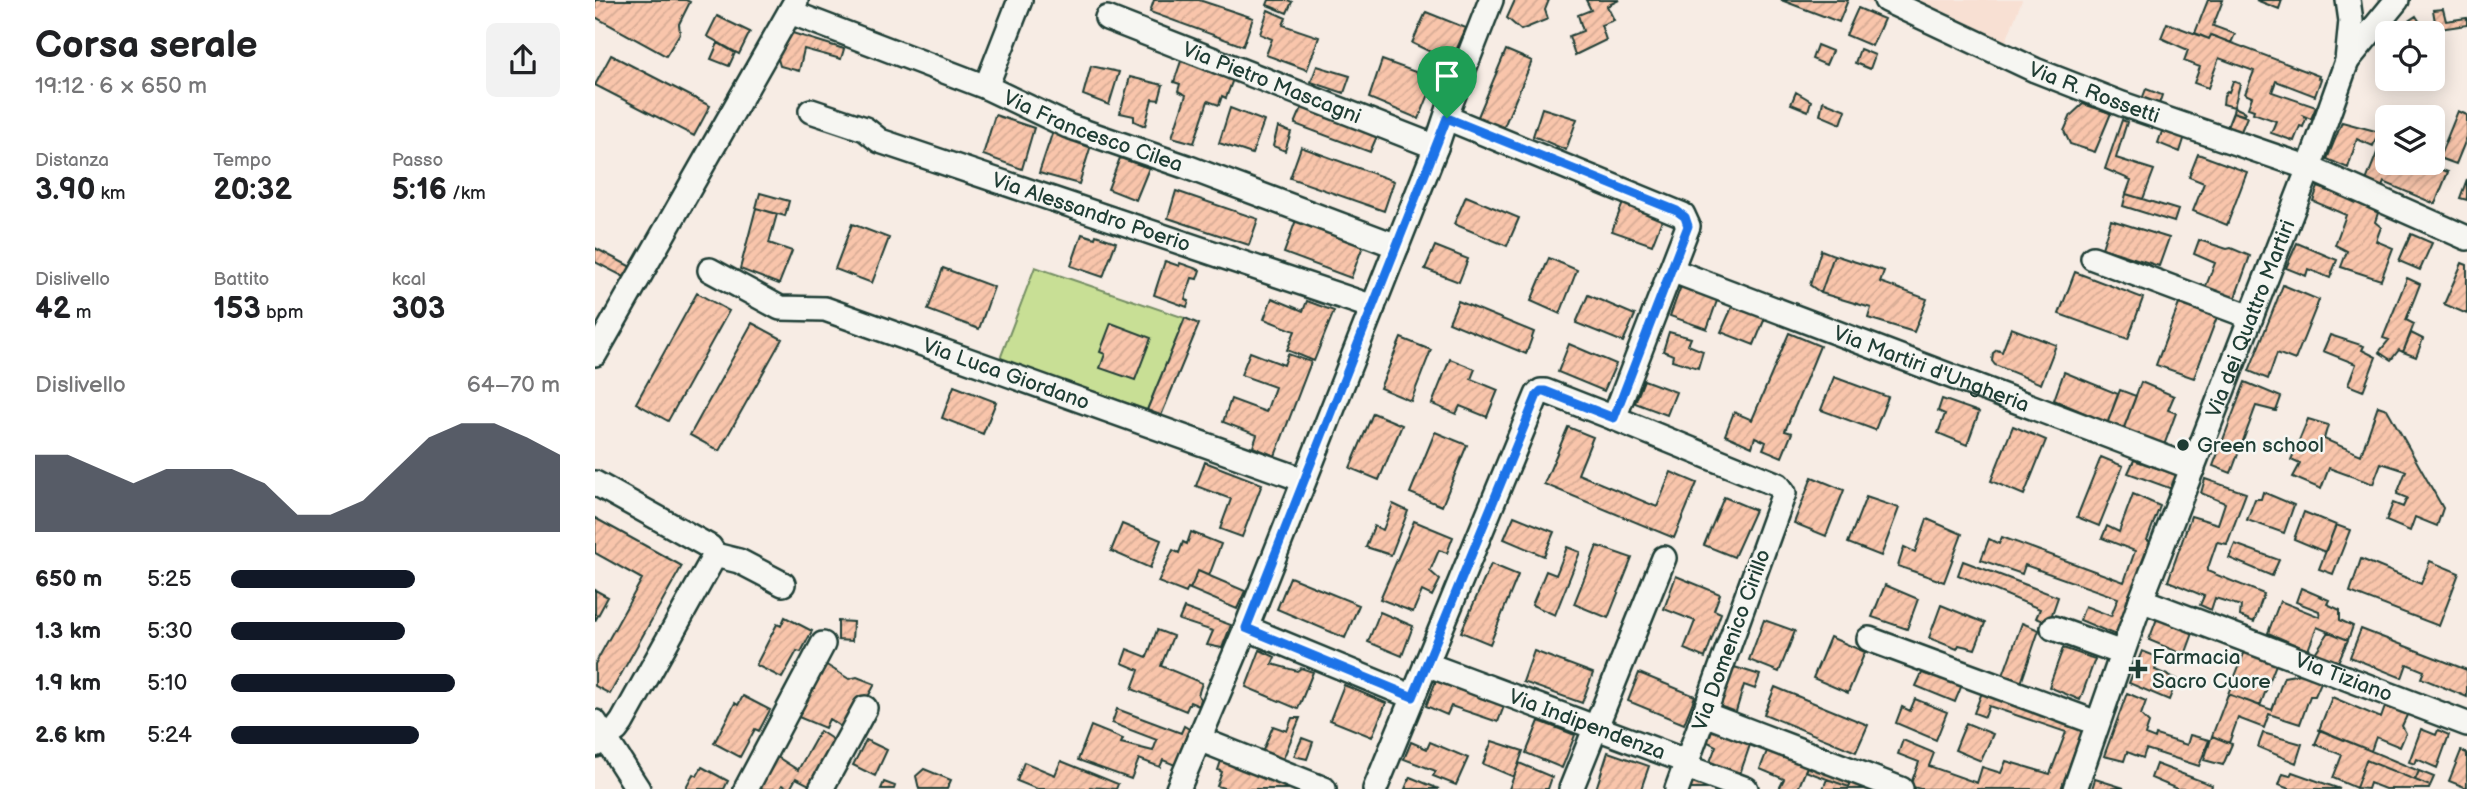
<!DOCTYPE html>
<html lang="it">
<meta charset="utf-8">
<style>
:root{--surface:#fff;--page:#f2f2f2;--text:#202124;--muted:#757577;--accent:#111827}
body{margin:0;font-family:"Balsamiq Sans",sans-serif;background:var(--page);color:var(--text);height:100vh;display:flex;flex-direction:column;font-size:26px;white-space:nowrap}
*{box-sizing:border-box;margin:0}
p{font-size:23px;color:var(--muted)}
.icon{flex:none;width:38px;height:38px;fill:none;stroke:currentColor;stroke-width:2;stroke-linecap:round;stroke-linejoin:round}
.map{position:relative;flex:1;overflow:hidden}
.sheet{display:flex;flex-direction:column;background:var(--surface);width:595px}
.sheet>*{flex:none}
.buttons{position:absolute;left:1780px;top:21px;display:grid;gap:14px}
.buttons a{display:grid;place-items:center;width:70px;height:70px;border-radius:10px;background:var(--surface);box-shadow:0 4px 18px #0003;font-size:35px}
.pin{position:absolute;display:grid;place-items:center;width:60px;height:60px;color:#fff;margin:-72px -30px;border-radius:50% 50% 50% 0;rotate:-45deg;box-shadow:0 0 7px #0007}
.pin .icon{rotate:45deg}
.round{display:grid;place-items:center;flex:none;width:74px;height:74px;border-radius:10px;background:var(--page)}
.head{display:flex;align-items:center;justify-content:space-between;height:119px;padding:0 35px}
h1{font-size:38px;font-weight:800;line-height:52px}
.stats{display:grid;grid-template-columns:repeat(3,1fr);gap:10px;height:119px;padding:7px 35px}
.stats div{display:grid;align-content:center}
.stats b{font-size:30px;font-weight:800}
.stats small{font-size:19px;font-weight:400}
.stats p{font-size:19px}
.chart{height:196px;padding:14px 35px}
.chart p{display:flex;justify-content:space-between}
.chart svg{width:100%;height:126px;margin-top:7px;fill:var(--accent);opacity:.7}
ul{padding:0 35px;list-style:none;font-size:23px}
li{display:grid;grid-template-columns:112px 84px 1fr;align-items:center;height:52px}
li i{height:18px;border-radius:9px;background:var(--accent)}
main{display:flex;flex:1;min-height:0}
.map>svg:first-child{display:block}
</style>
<main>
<section class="sheet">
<div class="head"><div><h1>Corsa serale</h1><p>19:12 · 6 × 650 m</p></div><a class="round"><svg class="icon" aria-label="share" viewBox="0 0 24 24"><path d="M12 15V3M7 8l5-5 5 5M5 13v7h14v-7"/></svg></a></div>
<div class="stats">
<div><p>Distanza</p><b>3.90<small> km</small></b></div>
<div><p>Tempo</p><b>20:32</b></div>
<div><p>Passo</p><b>5:16<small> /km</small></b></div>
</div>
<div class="stats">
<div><p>Dislivello</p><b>42<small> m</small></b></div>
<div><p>Battito</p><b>153<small> bpm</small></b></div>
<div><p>kcal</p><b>303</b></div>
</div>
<div class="chart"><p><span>Dislivello</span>64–70 m</p>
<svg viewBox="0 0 160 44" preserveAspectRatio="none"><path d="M0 44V17L10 17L20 22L30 27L40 22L50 22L60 22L70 27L80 38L90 38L100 33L110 22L120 11L130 6L140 6L150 11L160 17V44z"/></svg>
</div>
<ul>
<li><b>650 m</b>5:25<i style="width:56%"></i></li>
<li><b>1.3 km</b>5:30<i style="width:53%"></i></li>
<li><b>1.9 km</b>5:10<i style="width:68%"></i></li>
<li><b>2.6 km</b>5:24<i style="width:57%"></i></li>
</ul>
</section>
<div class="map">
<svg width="1872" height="789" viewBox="0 0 1872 789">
<defs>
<pattern id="building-hatch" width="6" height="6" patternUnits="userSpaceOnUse" patternTransform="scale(1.75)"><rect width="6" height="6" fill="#f9c5ab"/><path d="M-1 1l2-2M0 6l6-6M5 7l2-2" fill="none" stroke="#d5aa94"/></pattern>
</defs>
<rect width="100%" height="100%" fill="#f7ece4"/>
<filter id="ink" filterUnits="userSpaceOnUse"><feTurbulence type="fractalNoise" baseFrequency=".0143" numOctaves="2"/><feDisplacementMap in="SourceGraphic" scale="14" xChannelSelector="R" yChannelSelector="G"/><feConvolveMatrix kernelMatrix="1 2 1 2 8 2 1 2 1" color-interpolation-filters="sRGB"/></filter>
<g filter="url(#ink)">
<path fill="#f8e0d3" d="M1268,0H1427L1403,62Z"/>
<path fill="#c8df95" stroke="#748e64" stroke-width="2" d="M440,267L590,318L552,410L405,359Z"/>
<path fill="url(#building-hatch)" stroke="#1f3d34" stroke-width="2" d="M0,0H91L95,2L84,24L85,33L71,56L0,17Z
M559,0H604L658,18L648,46L555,12Z
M674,0H693L697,2L692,13L672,5Z
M920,0H954L950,10L953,19L926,30L912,18Z
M991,0H1024L1012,6L1019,20L1006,25L1011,40L980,55L974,36L988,31L983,15L996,10Z
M1186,0H1253L1244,22Z
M1613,0H1628L1618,26L1640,34L1636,43L1616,35L1614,39L1600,33Z
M1661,0H1687L1684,9Z
M1263,8L1289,19L1277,46L1251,35Z
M1848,9L1851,21L1872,18V25L1845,29L1840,22L1838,10Z
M673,10L691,18L688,25L724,37L712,70L671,55L677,39L665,34Z
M831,12L871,28L856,62L817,43Z
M122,16L155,32L144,54L112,36Z
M1821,16L1832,33H1795Z
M1840,22L1845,29L1832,33L1828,26Z
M1572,23L1614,39L1616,35L1724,76L1723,78L1726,79L1720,96L1681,81L1677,92L1721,107L1716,119L1709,116L1711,119L1708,127L1705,126L1699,141L1676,133L1681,121L1658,113L1659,110L1653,108L1657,97L1650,94L1659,71L1624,58L1613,88L1599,83L1605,67L1589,61L1593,50L1566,38Z
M191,31L249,49L246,59L209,49L204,71L185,66L180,48Z
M123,43L140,53L134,66L116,59Z
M1222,45L1237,51L1231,65L1217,59Z
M1265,49L1280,55L1275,69L1260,63Z
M911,50L937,61L908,129L882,119Z
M16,55L115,106L99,136L0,85Z
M787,60L840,79L824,119L774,98Z
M586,61L638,79L631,98L627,96L624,105L613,101L599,143L577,137L591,95L583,91L585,84L579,82Z
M496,66L524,72L514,105L488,95Z
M722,66L755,76L749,93L716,82Z
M535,77L568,85L564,100L557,99L550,126L539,121V116L525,113Z
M1638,81L1645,84L1639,107L1628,104L1629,96L1632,91L1634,92Z
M1551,89L1567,95L1563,107L1546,102Z
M1201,92L1216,101L1213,111L1196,104Z
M1228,101L1251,110L1246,124L1225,115Z
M1488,104L1516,113L1500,152L1475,144L1469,131L1476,115Z
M708,105L783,134L775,152L700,124Z
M1639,107L1650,112L1648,115L1638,112Z
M635,108L669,121L657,154L624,143Z
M947,108L982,119L971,150L938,136Z
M1863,111L1872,115V137L1861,164L1844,158Z
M1638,112L1652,117L1644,136L1631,130Z
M400,115L439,128L427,169L388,155Z
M1527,120L1532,122L1521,158L1559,170L1548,199L1531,194L1536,180L1510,169Z
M1747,122L1784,132L1778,146L1762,139L1753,168L1732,159Z
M1569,126L1591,133L1585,152L1563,143Z
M683,127L696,132L690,151L678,146Z
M458,131L497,142L484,184L444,173Z
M1789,135L1792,136V163H1829L1853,172L1840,204L1789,182L1787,187L1771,181Z
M706,147L799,181L789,211L695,178Z
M1603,154L1652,172L1632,225L1598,211L1609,183L1594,177Z
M525,158L554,168L541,200L513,189Z
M1872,179V200L1865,198Z
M1723,187L1784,210L1780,222L1786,227L1781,241L1798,248L1786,280L1746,267L1752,251L1740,245L1751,215L1718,201Z
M581,191L663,219L654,245L573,218Z
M165,193L194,201L190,216L161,208Z
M1531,194L1583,210L1579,222L1528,206Z
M871,196L924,218L912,246L859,224Z
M1028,203L1068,217L1057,245L1017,231Z
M161,208L182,214L174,243L197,251L184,284L145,269Z
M701,220L769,243L756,278L689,253Z
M1516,220L1574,238L1564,266L1507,248Z
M257,224L294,238L277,283L240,269Z
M487,234L500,238L501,235L521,242L508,277L476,266Z
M1816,234L1837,243L1825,270L1804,261Z
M1604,240L1632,249L1636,248L1655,256L1638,303L1609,291L1620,263L1599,254Z
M1702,243L1742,260L1735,278L1713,269L1711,276L1691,268Z
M840,246L873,259L864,282L830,269Z
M0,248L40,269L35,280L0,262Z
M1226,250L1239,255L1226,293L1215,285Z
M1239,255L1289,271L1285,282L1332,299L1319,332L1273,318L1276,308L1226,293Z
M954,258L982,270L965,314L936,301Z
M570,261L584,266L585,263L605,270L602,279L597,278L590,299L594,301L592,307L559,295Z
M1867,263L1872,265V314L1849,304Z
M348,268L399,287L384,329L333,310Z
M1480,272L1548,298L1533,339L1464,314Z
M1812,278L1825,284L1811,320L1819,324L1808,352L1804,350L1796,360L1784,352L1794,340L1788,338Z
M1688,285L1724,300L1700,360L1682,353L1673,379L1654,371Z
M1086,286L1123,298L1112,329L1075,316Z
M102,293L134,311L73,421L41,403Z
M993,295L1040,315L1028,342L981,323Z
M677,298L708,311L712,301L739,311L719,361L692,350L700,331L669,319Z
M863,301L939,332L931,354L854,322Z
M1584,304L1622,317L1599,378L1561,365Z
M1137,307L1170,318L1159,345L1126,332Z
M590,318L604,324L566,416L552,410Z
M157,323L187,339L124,451L95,435Z
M516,323L556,338L540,380L505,368L510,354L505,352Z
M1416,328L1461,345L1446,384L1400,365L1397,361L1398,353L1402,350L1407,352Z
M1074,332L1096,338L1093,345L1108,351L1103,368L1077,360L1078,355L1068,351Z
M1194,333L1225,346L1190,431L1197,433L1187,457L1168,449L1171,442L1160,437L1157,447L1130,435L1139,412L1157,420Z
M1816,333L1828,339L1821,357L1808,352Z
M1735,335L1769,346L1767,350L1781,357L1768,391L1753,385L1761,364L1728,351Z
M806,338L836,350L816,401L785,388Z
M974,344L1021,364L1009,391L963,372Z
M655,352L689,365L693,354L716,362L680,456L658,447L662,435L628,422L636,399L671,412L680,387L646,375Z
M855,359L880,369L876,379L903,390L892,417L865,406L861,414L837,404Z
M1469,372L1523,394L1511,427L1504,424L1497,416L1459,400Z
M1239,377L1293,397L1280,430L1226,410Z
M1049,380L1081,392L1072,415L1040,403Z
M1546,382L1579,396L1573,410L1581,413L1568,448L1527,433Z
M1650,382L1686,397L1681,411L1661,406L1636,473L1618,466Z
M359,386L401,402L388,434L347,418Z
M1525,390L1541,396L1527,433L1511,427Z
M1347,399L1384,412L1372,445L1343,433L1350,414L1343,411Z
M1783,406L1792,409L1848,508L1842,526L1820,517L1815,531L1791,521L1798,503L1808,507L1812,498L1802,494L1811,471L1786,463L1778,484L1734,468L1726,489L1698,477L1705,464L1696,460L1713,419L1733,425L1729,439L1766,455Z
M778,413L807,425L784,480L755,468Z
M1418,426L1451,440L1429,495L1396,481Z
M973,427L998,437L983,474L1062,507L1076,472L1102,483L1079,538L949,484Z
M840,432L872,445L847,506L815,493Z
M1506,457L1528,466L1504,526L1482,517Z
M1539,460L1582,475L1577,489L1533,473Z
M610,462L667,484L647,537L625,529L636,499L601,486Z
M1217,477L1249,490L1231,536L1199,523Z
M1610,479L1651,493L1632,544L1622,542L1612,571L1669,594L1659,622L1645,616L1646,606L1620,598L1616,610L1605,605L1609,596L1573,581L1596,516L1623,524L1630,503L1606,493Z
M1668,492L1699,505L1689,533L1652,520L1660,499H1666Z
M1538,494L1565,506L1552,540L1557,543L1523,636L1485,620L1490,606L1516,616L1523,598L1430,565L1427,574L1386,560L1394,539L1404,544L1407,537L1529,582L1540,551L1507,538L1512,526L1524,532Z
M1129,497L1160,510L1139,557L1109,545Z
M1271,497L1304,508L1286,556L1253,543Z
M798,504L813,511L796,555L771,547L779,526L788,530Z
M1709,512L1741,525L1730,552L1699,539Z
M919,516L959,532L949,556L909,539Z
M0,518L87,566L15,694L0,686V664L47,579L0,553Z
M1332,519L1367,534L1349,582L1303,566L1309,547L1320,552Z
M819,521L858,537L852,553L844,550L835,571L845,580L837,596L827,591L818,612L785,599Z
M527,524L566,540L555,568L516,551Z
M1741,525L1755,530L1738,574L1724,569Z
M596,532L626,544L614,576L603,571L595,589L593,588L591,593L563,582L578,550L584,553L588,542L592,544Z
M1640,544L1684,560L1677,576L1634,558Z
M1002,546L1037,558L1013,618L979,604Z
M972,547L985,552L960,615L937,605L951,571L961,575Z
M1766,559L1826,584L1835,561L1864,573L1844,626L1755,592Z
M1368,561L1463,597L1454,623L1441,618L1445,609L1363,575Z
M896,564L923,575L895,644L866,632Z
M603,571L650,591L642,609L595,589Z
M1081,576L1125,594L1119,610L1126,613L1110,658L1089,649L1100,621L1069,609Z
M695,577L764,605L750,638L682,609Z
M1290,585L1323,599L1312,629L1277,617Z
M1706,588L1734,600L1732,604L1745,610V620L1758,626L1753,640L1722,627L1713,650L1673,633L1685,601L1725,617L1724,611L1701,602Z
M0,590L13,597L0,621Z
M1346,605L1390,623L1380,649L1364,645L1362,649L1334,638Z
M589,608L636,625L627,648L612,645L618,631L584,620Z
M785,612L818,626L807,656L773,642Z
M1564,613L1601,625L1590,655L1554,640Z
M190,617L217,631L206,652L202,651L187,678L161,665L182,624L186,626Z
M1169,620L1200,631L1184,672L1154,660Z
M243,621L258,622L257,641L243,640Z
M1427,623L1444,630L1425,686L1406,681Z
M1766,629L1872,670V697L1826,678L1829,671L1812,664L1807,678L1755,657Z
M562,630L578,636L566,666L607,683L603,695L606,699L604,706L595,702L591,711L537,689L544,670L527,663L532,649L552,657Z
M1734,632L1753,640L1743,662L1720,653Z
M1235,637L1270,652L1253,693L1218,678Z
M1652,646L1683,659L1665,706L1633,694Z
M1468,648L1500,659L1485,700L1454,687Z
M665,650L680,657L677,664L702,671L706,668L718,672L703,709L651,687Z
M939,651L998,673L987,703L928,682Z
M1547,651L1565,658L1560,670L1582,679L1574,700L1534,683Z
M230,664L254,679L262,677L280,684L254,732L234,719L230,728L201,716Z
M1136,666L1165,675L1160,689L1149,685L1139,718L1120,713Z
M1338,669L1368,682L1360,702L1321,686L1327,673L1335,676Z
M1044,673L1100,696L1089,724L1033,701Z
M1706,674L1727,680L1720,696H1715L1705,724L1674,714L1669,728L1643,718L1634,743L1617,736L1633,694L1677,710L1689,677Z
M841,681L909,706L903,722L856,706L852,715L831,706Z
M749,685L791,703L777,737L735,720Z
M1180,687L1273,725L1261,752L1169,714Z
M1388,690L1489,726L1466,789H1325L1315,786L1324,762L1303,754L1308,740L1339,753L1334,766L1382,783L1387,767L1406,773L1411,761L1455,774L1471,732L1394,706L1390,717L1379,713Z
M1532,693L1551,701L1546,715L1554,723L1550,735L1560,739L1561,735L1592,745L1595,735L1614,740L1604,766L1551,749L1548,758L1532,752L1529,761L1509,756Z
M148,696L175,710L164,731L160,729L145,757L119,743L140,703L143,705Z
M1737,697L1786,718L1791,704L1813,713L1807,726L1811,733L1805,747L1781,737L1776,751L1724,730Z
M1320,699L1352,712L1341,740L1301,723L1307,707L1315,711Z
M522,709L586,733L589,726L594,729L580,765L568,760L565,767L544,759L536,779L483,760L496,726L528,739L526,743L558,751L562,740L517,723Z
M697,718H705L686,764L666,755L678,726L692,731Z
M944,721L980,735L967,768L931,753Z
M1371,723L1398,734L1386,761L1360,750Z
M1116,724L1157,739L1145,774L1115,762L1121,746L1111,741Z
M1826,729L1841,735L1843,730L1854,735L1842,768L1822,759L1820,764L1814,762Z
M1726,730L1824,771L1820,780L1771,760L1761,788L1738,778L1747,755L1720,744Z
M225,731L246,745L222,789L201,778L195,789L187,785L185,789H160L179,755L203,770Z
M1668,733L1707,744L1701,763L1663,747Z
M1617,736L1637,744L1628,765L1609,760Z
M707,738L718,742L712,759L699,756Z
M271,740L292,750L280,776L258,765Z
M897,741L928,751L919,777L888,764Z
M816,742L832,749L835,742L873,758L861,785L838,776L841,771L809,759Z
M1174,746L1215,760L1203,789H1184L1189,779L1165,769Z
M1866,751L1872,753V788L1854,781Z
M1013,752L1054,766L1046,789H1001Z
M627,758L699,789H632L622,786L627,772L623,770Z
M1215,760L1258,778L1254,787L1210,771Z
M1771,760L1835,786L1834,789H1790L1775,783L1773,789L1761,788Z
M466,761L523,784L521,789L495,787L494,789H442L422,781L429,762L460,775Z
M924,763L957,777L953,789H914Z
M1561,764L1617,785L1616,789H1582L1556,778Z
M107,767L133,781L129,789H90L98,774L102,776Z
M329,769L356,780L352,789H324L321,776Z
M1824,771L1839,777L1835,786L1820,780Z
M1697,772L1745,789H1694L1684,785L1688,774L1695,776Z
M1098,776L1132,789H1093Z
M815,777L844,789H810Z
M1258,778L1285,789H1228L1232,779L1254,787Z
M1500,779L1529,788L1497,789Z
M289,782L300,786L299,789H286Z"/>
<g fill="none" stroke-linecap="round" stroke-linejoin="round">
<g stroke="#1f3d34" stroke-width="28">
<g id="minor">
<path id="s1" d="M1291,0L1440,70L1527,104L1714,168L1872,238"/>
<path id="s2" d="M195,12L391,87L473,126L592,167L802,246"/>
<path id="s3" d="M512,18L841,147"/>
<path d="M1752,61L1802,0"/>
<path d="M391,87L425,0"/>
<path id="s4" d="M216,111L270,129L285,141L778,307"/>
<path id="s5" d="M852,118L1088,215L1093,226L1076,270L1598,468"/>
<path d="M1498,258L1656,317"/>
<path id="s6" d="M115,270L185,308L230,309L709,480"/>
<path d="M1076,270L1019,418L1183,485L1189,493L1082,789"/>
<path d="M0,354L201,1"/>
<path d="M0,483L115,547L120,555L27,722L21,730L0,745"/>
<path d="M120,555L144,561L188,584"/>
<path id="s7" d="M1546,600L1872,724"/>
<path d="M651,628L818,697"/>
<path d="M1458,628L1527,653"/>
<path d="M1274,639L1502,723"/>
<path id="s8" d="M831,664L1085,759L1097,769L1151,789"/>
<path d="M1112,715L1306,789"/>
<path d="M0,722L43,789"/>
<path d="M604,739L729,789"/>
<path d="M151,789L228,644"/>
<path d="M226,789L270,708"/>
<path d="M583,789L651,628L841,147L855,105L896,0"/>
<path d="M780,789L942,395L946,391H950L1019,418"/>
<path d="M976,789L1069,558"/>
<path id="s9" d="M1480,789L1546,600L1714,168L1752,61L1756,21L1753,0"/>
</g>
</g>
<use href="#minor" stroke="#f6f6f2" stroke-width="23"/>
</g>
</g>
<g fill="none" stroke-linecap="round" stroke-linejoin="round" filter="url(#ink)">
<g stroke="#fff" stroke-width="14">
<path id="route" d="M852,118L1082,211L1090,217L1093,226L1019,418L950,391H946L942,395L818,697L651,628Z"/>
</g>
<use href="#route" stroke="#1a73e8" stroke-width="9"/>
</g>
<g fill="#1f3d34" stroke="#f6f6f2" stroke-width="2.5">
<circle cx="1588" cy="445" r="7"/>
<path d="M1539.5 658.5h7v7h7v7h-7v7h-7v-7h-7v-7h7z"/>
</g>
<g text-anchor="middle" stroke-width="5" stroke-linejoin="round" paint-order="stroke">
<g font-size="21" fill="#1f3d34" stroke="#f6f6f2">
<text dy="7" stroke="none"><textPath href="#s3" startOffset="177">Via Pietro Mascagni</textPath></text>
<text dy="7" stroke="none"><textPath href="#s1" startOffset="228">Via R. Rossetti</textPath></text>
<text dy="7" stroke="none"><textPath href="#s2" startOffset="326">Via Francesco Cilea</textPath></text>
<text dy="7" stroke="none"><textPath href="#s4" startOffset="299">Via Alessandro Poerio</textPath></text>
<text dy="7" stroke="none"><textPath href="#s9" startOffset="502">Via dei Quattro Martiri</textPath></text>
<text dy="7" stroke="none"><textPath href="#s5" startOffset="593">Via Martiri d'Ungheria</textPath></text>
<text dy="7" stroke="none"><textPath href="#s6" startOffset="317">Via Luca Giordano</textPath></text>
<text transform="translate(1136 640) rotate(-70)" y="7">Via Domenico Cirillo</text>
<text dy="7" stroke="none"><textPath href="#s7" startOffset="217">Via Tiziano</textPath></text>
<text dy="7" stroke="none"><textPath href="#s8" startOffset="172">Via Indipendenza</textPath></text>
</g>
<g font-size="21" fill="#1f3d34" stroke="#f6f6f2" text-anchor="start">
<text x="1602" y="452">Green school</text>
<text x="1557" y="664">Farmacia<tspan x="1557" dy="24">Sacro Cuore</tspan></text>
</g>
</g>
</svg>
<div class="buttons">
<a><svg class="icon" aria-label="locate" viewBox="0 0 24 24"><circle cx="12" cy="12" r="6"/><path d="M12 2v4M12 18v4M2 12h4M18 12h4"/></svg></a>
<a><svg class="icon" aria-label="layers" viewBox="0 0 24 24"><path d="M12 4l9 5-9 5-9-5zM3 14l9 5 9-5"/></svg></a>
</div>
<div class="pin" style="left:852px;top:118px;background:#1e9e55"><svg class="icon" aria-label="arrive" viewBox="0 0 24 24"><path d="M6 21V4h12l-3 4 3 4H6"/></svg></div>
</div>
</main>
